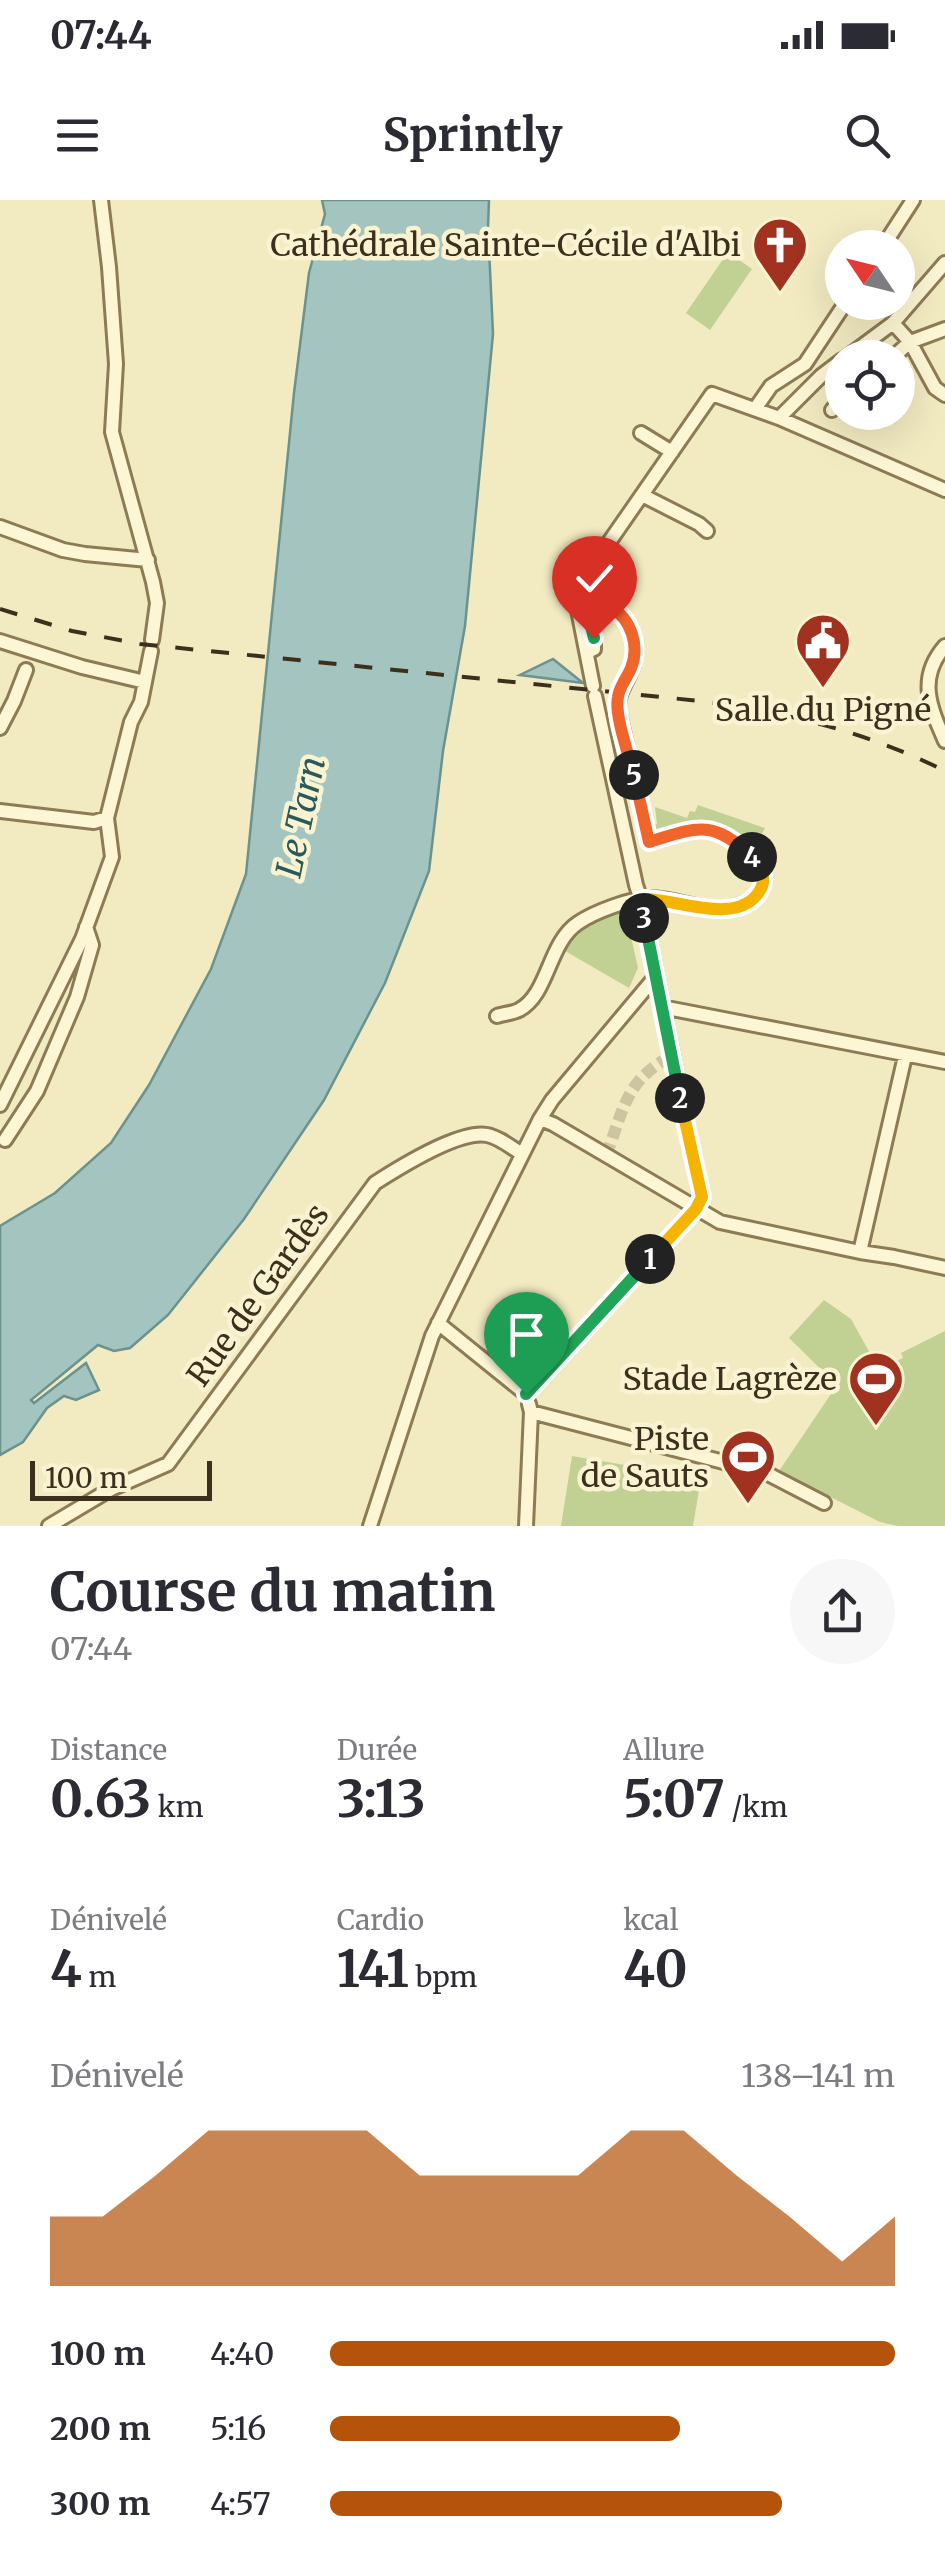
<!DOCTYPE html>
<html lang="fr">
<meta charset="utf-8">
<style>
:root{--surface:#fff;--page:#f7f7f7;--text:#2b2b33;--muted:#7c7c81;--accent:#b45309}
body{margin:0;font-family:Merriweather,serif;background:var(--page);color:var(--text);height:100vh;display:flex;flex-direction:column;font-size:38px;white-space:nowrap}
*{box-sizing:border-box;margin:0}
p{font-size:32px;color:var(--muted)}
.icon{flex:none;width:55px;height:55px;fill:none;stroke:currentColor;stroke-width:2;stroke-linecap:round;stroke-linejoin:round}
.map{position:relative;height:1326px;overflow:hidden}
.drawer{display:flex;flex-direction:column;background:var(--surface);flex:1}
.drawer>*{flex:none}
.needle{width:65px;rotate:305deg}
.buttons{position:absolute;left:825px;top:30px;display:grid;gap:20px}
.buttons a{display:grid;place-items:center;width:90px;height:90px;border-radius:50%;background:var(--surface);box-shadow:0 10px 40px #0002;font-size:50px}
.scale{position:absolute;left:30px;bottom:25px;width:182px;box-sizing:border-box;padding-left:10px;border:5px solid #3c301c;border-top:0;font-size:28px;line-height:35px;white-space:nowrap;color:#3c301c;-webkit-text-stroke:8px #f9f3d1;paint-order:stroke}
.pin{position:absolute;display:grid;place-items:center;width:85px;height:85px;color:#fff;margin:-102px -42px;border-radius:50% 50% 50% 0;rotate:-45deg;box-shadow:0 0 10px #0007}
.pin .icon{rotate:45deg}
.km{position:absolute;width:50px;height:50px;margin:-25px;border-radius:50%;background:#222;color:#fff;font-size:28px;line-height:50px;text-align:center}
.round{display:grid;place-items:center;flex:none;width:105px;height:105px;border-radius:52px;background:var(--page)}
.overview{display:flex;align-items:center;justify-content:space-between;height:170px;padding:0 50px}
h1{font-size:55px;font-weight:700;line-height:75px}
.metrics{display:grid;grid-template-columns:repeat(3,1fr);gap:15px;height:170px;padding:10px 50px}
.metrics div{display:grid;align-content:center}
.metrics b{font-size:50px;font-weight:700}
.metrics small{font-size:28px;font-weight:400}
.metrics p{font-size:28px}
.chart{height:280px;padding:20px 50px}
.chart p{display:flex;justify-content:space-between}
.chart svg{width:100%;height:180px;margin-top:10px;fill:var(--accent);opacity:.7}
ul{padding:0 50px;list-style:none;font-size:32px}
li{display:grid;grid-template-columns:160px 120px 1fr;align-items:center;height:75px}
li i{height:25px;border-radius:12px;background:var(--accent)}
.status{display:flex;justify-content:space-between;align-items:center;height:70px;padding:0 50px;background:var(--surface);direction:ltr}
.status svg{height:28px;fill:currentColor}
header{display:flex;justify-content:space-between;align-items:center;height:130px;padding:0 50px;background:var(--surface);font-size:45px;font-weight:700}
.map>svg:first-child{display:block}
</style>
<div class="status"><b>07:44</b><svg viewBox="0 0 49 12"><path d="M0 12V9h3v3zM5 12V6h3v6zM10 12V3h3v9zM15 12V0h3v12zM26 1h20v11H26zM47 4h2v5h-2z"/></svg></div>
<header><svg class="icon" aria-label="menu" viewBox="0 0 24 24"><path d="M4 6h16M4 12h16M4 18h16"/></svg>Sprintly<svg class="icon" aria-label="search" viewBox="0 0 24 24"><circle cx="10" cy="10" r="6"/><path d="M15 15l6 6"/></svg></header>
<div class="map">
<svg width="945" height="1326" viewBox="0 0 945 1326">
<rect width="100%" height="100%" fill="#f2eac1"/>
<path fill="#c1d193" d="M728,52L752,69L710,130L686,113Z
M698,605L765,628L754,648C709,616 708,622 656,633L652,631L650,626L657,624L655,607L687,618L690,611L695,612Z
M612,712L626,715L638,768L629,788L560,748L576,728Z
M824,1100L851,1119L871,1155L852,1166L855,1172H859L862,1177L903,1158L901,1153L945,1131V1326H898L880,1322L779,1271L837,1185L789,1138Z
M572,1256L701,1278L693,1326H561Z"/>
<path fill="#a4c4bf" stroke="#6a938f" stroke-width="2.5" d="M322,0H489L488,27L493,134L465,426L443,551L429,671L385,783L324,900L244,1019L168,1115L130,1148L114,1151L98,1145L31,1200L34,1203L86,1163L99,1190L76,1200L64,1196L47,1208L23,1242L0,1255V1026L55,993L111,943L149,885L211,769L246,674L294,193L309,73L325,14Z
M553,459L583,483L520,475Z"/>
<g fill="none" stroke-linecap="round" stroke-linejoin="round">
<path stroke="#cec5a0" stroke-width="12" stroke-dasharray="12 6" stroke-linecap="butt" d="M606,955C622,917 623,885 663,861"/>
<g stroke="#8d7b56" stroke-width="18">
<path id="minor" d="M101,0L109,67L116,164L112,232L153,382L157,403L152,440
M882,48L913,0
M945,63L893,123L910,142L935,188L945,195
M846,158L893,123
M892,158L910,142L945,129
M755,209L771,186L805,164L846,102
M832,210L842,199
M779,218L821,176L842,160
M641,233L672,252
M644,296L699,324L707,331
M0,327L63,350L85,354L148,360
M0,441L82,467L145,482
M945,446C917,478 930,507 945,541
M593,486L577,405L580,384L712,194L779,218L945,290
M0,528L14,501L26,470
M0,611L94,622L107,618
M662,807L945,862
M497,816C503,814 513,813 519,810C549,794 548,743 578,723C594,712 631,698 650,698C684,699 715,719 748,702C757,697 764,689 763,678C762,667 754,659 747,652C712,618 691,629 649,642L618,510C617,491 628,482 633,465C639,442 629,421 613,407C602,406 595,408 589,418L594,438V449L588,452
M0,905L82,739L112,657L107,618L131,522L141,502L151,451
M540,919L553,924L720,1022L860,1052L894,1057L945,1068
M5,940L37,891L77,797L92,745L86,727
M860,1052L905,856
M438,1123L526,1194
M526,1194L696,1009L701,997L641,700L636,685L595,496
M531,1212L766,1273L824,1303
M49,1326L111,1289L168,1264L375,983C400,967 459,930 487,935C499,937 512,948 522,954
M370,1326L432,1136L540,919L552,900L656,776
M526,1326L531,1212L529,1204"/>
</g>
<use href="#minor" stroke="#fcf6d5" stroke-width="12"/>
<path stroke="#3c301c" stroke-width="4" stroke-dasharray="18 18" stroke-linecap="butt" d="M0,409L72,431L140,444L700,501C786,512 867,532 945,571"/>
</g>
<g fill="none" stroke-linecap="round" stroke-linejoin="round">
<g stroke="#fff" stroke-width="20">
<path id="split-1" d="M526,1194L650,1059"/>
</g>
<g stroke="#fff" stroke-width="20">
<path id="split-2" d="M650,1059L696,1009L702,997L680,898"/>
</g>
<g stroke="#fff" stroke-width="20">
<path id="split-3" d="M644,718L680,898"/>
</g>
<g stroke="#fff" stroke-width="20">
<path id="split-4" d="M644,718L641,700L645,699C676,699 737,726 759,692C768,679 761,668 752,657"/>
</g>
<g stroke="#fff" stroke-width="20">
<path id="split-5" d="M634,575L649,642C697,627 713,619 752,657"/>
</g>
<g stroke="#fff" stroke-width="20">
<path id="split-6" d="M610,407C631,418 640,446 631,468C627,478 619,487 618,497C614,514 629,556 634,575"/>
</g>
<g stroke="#fff" stroke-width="20">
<path id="split-7" d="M594,438L589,418C595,409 600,406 610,407"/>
</g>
<use href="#split-1" stroke="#22a559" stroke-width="12"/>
<use href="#split-2" stroke="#f5b400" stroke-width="12"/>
<use href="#split-3" stroke="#22a559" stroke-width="12"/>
<use href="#split-4" stroke="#f5b400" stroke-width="12"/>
<use href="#split-5" stroke="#f0652b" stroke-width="12"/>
<use href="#split-6" stroke="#f0652b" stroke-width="12"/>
<use href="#split-7" stroke="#22a559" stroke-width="12"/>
</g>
<defs>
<g id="church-pin" transform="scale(2.875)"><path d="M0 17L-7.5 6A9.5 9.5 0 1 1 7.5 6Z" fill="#a23220" stroke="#f9f3d1"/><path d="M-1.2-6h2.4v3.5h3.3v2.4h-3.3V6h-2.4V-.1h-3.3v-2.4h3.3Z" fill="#fff"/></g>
<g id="civic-pin" transform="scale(2.875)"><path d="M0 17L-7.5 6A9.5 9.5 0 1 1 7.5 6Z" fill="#a23220" stroke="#f9f3d1"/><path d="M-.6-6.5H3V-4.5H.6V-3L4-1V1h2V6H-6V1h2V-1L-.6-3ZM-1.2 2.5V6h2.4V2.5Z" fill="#fff"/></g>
<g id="stadium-pin" transform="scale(2.875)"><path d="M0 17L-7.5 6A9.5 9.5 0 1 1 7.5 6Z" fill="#a23220" stroke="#f9f3d1"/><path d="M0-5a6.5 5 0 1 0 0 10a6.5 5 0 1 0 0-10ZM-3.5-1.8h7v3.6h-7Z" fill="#fff"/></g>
</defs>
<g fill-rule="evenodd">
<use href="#church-pin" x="780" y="45"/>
<use href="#civic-pin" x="823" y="441"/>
<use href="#stadium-pin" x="876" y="1179"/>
<use href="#stadium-pin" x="748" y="1257"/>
</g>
<g text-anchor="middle" stroke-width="9" stroke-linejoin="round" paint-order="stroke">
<g font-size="32" fill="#3c301c" stroke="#f9f3d1" text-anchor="end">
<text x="741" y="56">Cathédrale Sainte-Cécile d'Albi</text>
<text x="823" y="521" text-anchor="middle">Salle du Pigné</text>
<text x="837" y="1190">Stade Lagrèze</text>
<text x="709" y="1250">Piste<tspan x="709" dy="37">de Sauts</tspan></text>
</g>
<g font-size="32" fill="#3c301c" stroke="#f9f3d1">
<text transform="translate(258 1095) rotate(-54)" y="11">Rue de Gardès</text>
</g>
<g font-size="35" font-style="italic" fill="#2a595d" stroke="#f9f3d1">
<text transform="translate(301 617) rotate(-78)" y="12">Le Tarn</text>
</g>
</g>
</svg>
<div class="buttons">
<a><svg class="needle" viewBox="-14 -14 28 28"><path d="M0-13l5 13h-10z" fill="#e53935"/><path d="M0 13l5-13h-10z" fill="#7c7c81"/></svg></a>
<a><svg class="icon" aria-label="locate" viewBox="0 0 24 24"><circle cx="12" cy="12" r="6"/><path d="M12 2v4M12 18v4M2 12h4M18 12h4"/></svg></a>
</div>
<div class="scale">100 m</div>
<div class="pin" style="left:526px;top:1194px;background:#1e9e55"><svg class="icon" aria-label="arrive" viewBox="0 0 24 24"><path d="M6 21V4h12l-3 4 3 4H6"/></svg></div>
<div class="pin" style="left:594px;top:438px;background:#d93025"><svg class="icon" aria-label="check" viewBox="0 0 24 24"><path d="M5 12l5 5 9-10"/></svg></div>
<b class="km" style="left:650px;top:1059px">1</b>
<b class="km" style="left:680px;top:898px">2</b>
<b class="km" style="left:644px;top:718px">3</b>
<b class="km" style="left:752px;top:657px">4</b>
<b class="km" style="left:634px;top:575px">5</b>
</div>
<section class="drawer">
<div class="overview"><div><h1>Course du matin</h1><p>07:44</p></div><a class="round"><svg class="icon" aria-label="share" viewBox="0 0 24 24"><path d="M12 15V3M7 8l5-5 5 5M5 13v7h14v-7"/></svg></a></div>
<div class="metrics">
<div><p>Distance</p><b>0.63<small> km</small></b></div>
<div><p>Durée</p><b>3:13</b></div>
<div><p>Allure</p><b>5:07<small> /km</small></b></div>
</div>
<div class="metrics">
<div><p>Dénivelé</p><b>4<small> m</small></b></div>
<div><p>Cardio</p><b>141<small> bpm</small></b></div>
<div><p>kcal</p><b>40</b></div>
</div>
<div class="chart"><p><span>Dénivelé</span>138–141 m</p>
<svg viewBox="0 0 160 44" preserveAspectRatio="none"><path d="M0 44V27L10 27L20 17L30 6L40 6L50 6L60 6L70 17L80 17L90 17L100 17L110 6L120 6L130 17L140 27L150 38L160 27V44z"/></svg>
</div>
<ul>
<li><b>100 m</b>4:40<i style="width:100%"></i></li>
<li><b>200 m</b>5:16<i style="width:62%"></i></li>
<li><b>300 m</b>4:57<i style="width:80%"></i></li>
</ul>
</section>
